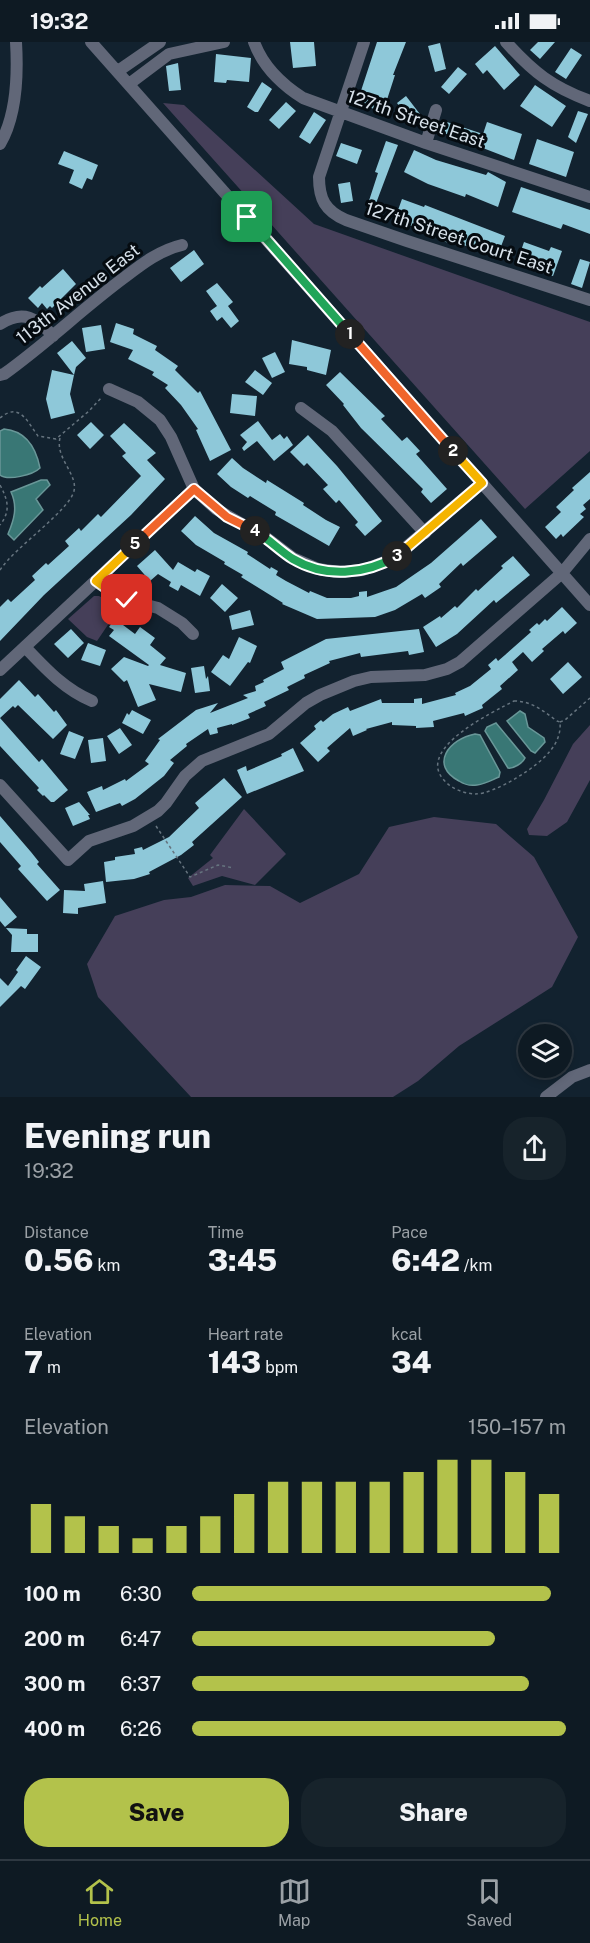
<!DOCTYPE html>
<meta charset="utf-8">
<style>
:root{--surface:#0e1a23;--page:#17232b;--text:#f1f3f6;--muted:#9ba1a6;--line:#2e3841;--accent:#b3c24b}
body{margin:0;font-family:"Public Sans",sans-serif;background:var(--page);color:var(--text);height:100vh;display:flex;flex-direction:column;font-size:22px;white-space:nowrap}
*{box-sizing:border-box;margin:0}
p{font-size:20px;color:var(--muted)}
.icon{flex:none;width:33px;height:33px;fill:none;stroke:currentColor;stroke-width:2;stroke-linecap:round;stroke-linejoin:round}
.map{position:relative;height:1055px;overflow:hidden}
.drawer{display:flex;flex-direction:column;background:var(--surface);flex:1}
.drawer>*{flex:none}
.tools{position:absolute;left:518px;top:982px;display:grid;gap:12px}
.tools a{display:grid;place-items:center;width:54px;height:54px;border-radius:50%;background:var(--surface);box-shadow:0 3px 9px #0003,0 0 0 2px var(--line);font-size:30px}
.pin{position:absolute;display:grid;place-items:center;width:51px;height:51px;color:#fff;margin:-26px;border-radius:12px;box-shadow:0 3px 9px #0006}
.km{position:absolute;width:30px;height:30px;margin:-15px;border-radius:50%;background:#222;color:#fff;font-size:16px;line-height:30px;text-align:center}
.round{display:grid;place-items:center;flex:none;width:63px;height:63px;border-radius:24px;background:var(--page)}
.overview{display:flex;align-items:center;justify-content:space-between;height:102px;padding:0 24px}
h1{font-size:33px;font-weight:800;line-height:45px}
.metrics{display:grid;grid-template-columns:repeat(3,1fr);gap:9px;height:102px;padding:6px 24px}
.metrics div{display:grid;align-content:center}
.metrics b{font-size:30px;font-weight:800}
.metrics small{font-size:16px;font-weight:400}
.metrics p{font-size:16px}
.chart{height:168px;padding:12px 24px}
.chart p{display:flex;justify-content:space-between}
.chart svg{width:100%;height:108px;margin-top:6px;stroke:var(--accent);stroke-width:6}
.cta{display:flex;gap:12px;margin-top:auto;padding:12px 24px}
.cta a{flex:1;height:69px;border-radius:24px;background:var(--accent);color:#111;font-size:24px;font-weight:800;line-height:69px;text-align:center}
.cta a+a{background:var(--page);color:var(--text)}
ul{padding:0 24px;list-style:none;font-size:20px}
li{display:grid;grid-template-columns:96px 72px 1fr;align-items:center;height:45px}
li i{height:15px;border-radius:8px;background:var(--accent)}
.status{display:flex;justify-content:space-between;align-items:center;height:42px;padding:0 30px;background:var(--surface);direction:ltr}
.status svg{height:16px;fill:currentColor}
.tabs{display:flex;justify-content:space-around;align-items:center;height:84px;border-top:2px solid var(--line);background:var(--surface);font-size:16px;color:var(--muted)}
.tabs a{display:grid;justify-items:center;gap:3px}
.tabs .current{color:var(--accent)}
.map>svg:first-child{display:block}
</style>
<div class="status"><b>19:32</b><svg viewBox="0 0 49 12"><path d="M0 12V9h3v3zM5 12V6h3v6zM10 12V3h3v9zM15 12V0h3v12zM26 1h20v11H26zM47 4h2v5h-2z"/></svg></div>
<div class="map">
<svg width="590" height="1055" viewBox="0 0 590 1055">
<rect width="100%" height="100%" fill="#12222f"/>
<path fill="#453f59" d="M163,61L184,63L314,182L590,280V409L525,467Z
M94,554H99L120,565L97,599L87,595L68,577Z
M590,683V738L567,780L547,794L529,793L527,787L544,758L573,702Z
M244,767L286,812L255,843L222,834L193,844L188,836L213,816L210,813Z
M434,775L496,782L534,815L578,895L552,945L459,1004L418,1039L393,1055H191L98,955L87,922L115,874L164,858L191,855L225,843L270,844L300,861L359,832L389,785Z"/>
<path fill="#397775" stroke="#699798" stroke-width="1.5" d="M4,387C27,389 36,406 40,426C33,433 8,439 0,433V389Z
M41,438H47L50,443L36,457L43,468L14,498L8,492C14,478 18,465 11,450Z
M520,669L525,672L528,685L544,696L545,700L535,711L531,709L507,679Z
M496,681L525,716C523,721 513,727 508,726L485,689L487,685Z
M475,692L480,693L500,730L499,735C492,738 485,742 477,743C471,744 465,743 459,739C429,723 449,697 475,692Z"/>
<path fill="#8ec8d9" d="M290,0H314L316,24L293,26Z
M377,0H406L393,33H395L383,70L357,61Z
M538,0H555L540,17L530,8Z
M440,1L446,27L435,30L428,4Z
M495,4L520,33L504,48L487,28L483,32L475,22Z
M571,6L582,13L566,37L555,30Z
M216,12L251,16L249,40L227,38L226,41L214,40Z
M178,21L181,48L169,49L166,24Z
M458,25L467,32L449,52L441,45Z
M262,40L272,47L258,70H255L247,65Z
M535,43L566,64L552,85L520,64Z
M406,54L423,76L413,83L397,61Z
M286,60L296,69L279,87L269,78Z
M578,69L588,72L576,101L568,95Z
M314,70L326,78L310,102L299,95Z
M447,80L483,92L487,80L522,92L514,118L444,91Z
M537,97L574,110L566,135L529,122Z
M386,99L398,103L375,164L380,166L377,175L365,171L378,131L375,130Z
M341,101L362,108L357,122L336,114Z
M414,108L436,118L486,133L488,130L506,140L498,165L466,152L465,155L428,142L404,130Z
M64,109L98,123L92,138L87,136L82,147L69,141L74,128L58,122Z
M350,140L353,159L341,161L338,142Z
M521,145L590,168V192L563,182L561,187L512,170Z
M402,157L424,165L425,163L505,194L497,215L455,200L454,203L443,199L444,196L406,182L404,186L393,182Z
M524,200L549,209L551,205L562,209L553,234L516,223Z
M194,208L204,222L181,240L170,226Z
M580,217L590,220L582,246L571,242Z
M63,227L76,242L52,266L50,264L47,267L42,261L38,266L28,256L40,244L42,246Z
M217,241L233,260L228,264L239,279L231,286L222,275L217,279L210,269L217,264L206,249Z
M116,281L134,287L133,292L157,304L155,308L178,324L175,328L198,351L200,349L231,408L210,419L196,388L198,387L181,363L165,346L168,343L152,333L154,330L128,317L133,308L110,300Z
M101,283L105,307L86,310L82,286Z
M292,298L331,308L326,333L307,328V325L289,322Z
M72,299L86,316L76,325L74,333L57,311Z
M275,310L285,330L272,336L262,316Z
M52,328L74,333L70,352L75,371L51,377L46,357Z
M255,328L272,341L263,353L245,340Z
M340,330L385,374L381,377L402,399L407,395L420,409L416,412L447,447L431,461L421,450L423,447L361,386L343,363L344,362L326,343Z
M232,352L257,354L255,374L230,371Z
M258,379L272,398L280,392L284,397L287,394L293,403L274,419L257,399L244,409L242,406L247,400L240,393Z
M91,380L104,393L90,407L77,393Z
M124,381L156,411L147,418L165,437L131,473L44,553L0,599V565L8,557L11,560L35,538L32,534L46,521L48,523L69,504L65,499L79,486L81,489L98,472L101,475L141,434L122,414L126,411L110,394Z
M308,393L337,424L382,479L365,494L355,483L358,480L339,458L336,461L323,447L328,443L307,421L304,424L290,410Z
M232,416L243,426L266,441L267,438L304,461L303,463L326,478L340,485L329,504L275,473L276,470L250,454L248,456L231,445L217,432Z
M590,430V457L583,463L586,467L580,472L584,475L563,495L561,492L556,497L545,485L561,470L556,465L574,448L572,446Z
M195,474L214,491L248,510L247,512L270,527L271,525L278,529L276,533L286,539L309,551L310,549L327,556H351L359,554V550L367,549V555L396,545L431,521L481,477L497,495L463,524L461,521L439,542L441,545L425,556L422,552L395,568L375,575L317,577L282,562L283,561L241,535L243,533L224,522L225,520L196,503L181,489Z
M155,508L173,528L178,520L195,530L197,527L210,534L200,554L181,543L178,549L169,544L171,540L158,532L150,539L137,524Z
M513,514L530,533L496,561L494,558L457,592L436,605L423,585L440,574L441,576L455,564L457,566L476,547L478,549L503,526L501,524Z
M222,542L238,556L225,570L210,556Z
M562,565L577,581L565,592L563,589L542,607L544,609L532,620L523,610L512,620L518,628L500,644L502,647L482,663L483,666L465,674L464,671L433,679L434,685L416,686V684L392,683V680L366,687L367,688L353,694L350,686L327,706L330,709L318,720L300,701L316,687L314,684L321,678L323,680L333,672L348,665L350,669L381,657L382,661H414V657L422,656V662L456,653L455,651L470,644L491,627L488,623L496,616L498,619L505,613L531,590L529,588L537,581L539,583L545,577L547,579Z
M250,568L254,583L232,588L229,574Z
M115,577L135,592L140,585L155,596L150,603L166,616L160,623L186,631L181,650L149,642L156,658L138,665L127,638L124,640L111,627L124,615L148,624L149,623L109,594L114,588L109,585Z
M71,587L84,601L68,616L54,602Z
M419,587L424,610L409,613L408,609L361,615L360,611L329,619L330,621L304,633L305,636L287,645L289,648L264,660L266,664L248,672L250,676L232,683V682L217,686L218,691L210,693L208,687L186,702L187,704L170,718L174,721L164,734L135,757L122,764L120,761L96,770L87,750L102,744L103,748L125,737L126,739L149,722L145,719L160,698L158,697L196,668L218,661L210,671L248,656L243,653L256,649L255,644L264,640L263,638L284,627L281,620L326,597Z
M239,595L257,604L250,621L248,620L230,644L211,630L223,613L229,617Z
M88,601L106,608L100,624L81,618Z
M568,620L582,635L563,652L550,637Z
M204,624L206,637L208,634L210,649L195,651L191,626Z
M19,638L35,655L38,652L54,670L56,668L67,683L53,697L18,663L15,666L13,664L0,676V657Z
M132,668L151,678L143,692L122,681L127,671L129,673Z
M0,676L39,720L42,717L68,748L54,760H51L44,753L43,754L37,748L39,746L0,704Z
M120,686L132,703L119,712L107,694Z
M69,689L84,695L75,717L60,712Z
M103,696L106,719L91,721L88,698Z
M293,706L304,729L247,752L237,728L246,724L247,729L282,714L281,712Z
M224,736L242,755L192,800L194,803L181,813L149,830L150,832L134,837L106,840L104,820L115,818V815L135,812L134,807L142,805L143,808L169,795L199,766L195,761Z
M79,760L90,773H88L90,777L73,784L65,766Z
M0,774L31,810L39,820L37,822L60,848L47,859L18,827L21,824L0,800Z
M103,839L106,861L78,866V872L63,871L64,848L85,849L84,842Z
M0,855L17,875L5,885L0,879Z
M6,886L27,887V892H38V910H11L12,893Z
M26,914L41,925L25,947L21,944L0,965V936L8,944L18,930L16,928Z"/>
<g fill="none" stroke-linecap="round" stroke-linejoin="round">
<path stroke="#66747f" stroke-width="1.5" stroke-dasharray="3 3" stroke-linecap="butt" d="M0,376C20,359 28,381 38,394L56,397L89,369L102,355
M0,443C8,458 11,469 0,483
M0,528C15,505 69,469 74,449C78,432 55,416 60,396
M514,659C532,659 543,669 557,679L560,680C561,691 557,701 550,709C538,725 495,752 475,752C463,751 451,747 443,737C417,706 493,670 514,659Z
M560,680L565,678L590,656
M156,784L190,835L218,823L234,826"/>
<path stroke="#616778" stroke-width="12" d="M91,0L590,563
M254,0C263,25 281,42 303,56L426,101L590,155
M364,0L319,135C319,157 325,169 346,178L407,199L590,258
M506,0C533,30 552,45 590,59
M118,29L160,0
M129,42L169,12L224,0
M426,101L436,68
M0,102C17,73 18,33 16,0
M0,282C23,267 37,276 53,294
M0,333L4,332C46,302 83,266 125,235C142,222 160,208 182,203
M109,347L138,360L160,378L171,395L194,447L216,467L268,497L293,516L318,527L339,530L363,528L392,517L482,441
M301,366L332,389L425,491
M96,539L114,552L127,558L158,566L182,581L193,592
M25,605C46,627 64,647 92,659
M0,628L194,447
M0,743L68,818L89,799L133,784L158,769L166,761L185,734L202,719L269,692L306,661L320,653L354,639L371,635L425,633L447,627L460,620L562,531L590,497
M546,1055L572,1035L590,1028"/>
</g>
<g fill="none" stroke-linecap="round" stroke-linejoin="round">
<g stroke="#fff" stroke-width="12">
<path id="split-1" d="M247,175L350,292"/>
</g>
<g stroke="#fff" stroke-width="12">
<path id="split-2" d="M350,292L453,409"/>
</g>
<g stroke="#fff" stroke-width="12">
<path id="split-3" d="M397,514L482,441L453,409"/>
</g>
<g stroke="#fff" stroke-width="12">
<path id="split-4" d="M255,489C269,497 280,509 293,517C325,536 365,533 397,514"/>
</g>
<g stroke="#fff" stroke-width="12">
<path id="split-5" d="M135,502L194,447L227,475L255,489"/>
</g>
<g stroke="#fff" stroke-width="12">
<path id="split-6" d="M127,558L114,552L96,539L135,502"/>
</g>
<use href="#split-1" stroke="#22a559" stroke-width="8"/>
<use href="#split-2" stroke="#f0652b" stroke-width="8"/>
<use href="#split-3" stroke="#f5b400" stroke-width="8"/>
<use href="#split-4" stroke="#22a559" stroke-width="8"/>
<use href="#split-5" stroke="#f0652b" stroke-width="8"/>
<use href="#split-6" stroke="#f5b400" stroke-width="8"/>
</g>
<g text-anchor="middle" stroke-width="6" stroke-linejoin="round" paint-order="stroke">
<g font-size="18" fill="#d8e2eb" stroke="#050b10">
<text transform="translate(416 77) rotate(19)" y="6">127th Street East</text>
<text transform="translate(459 196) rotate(18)" y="6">127th Street Court East</text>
<text transform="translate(78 252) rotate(-38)" y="6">113th Avenue East</text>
</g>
</g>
</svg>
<div class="tools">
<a><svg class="icon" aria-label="layers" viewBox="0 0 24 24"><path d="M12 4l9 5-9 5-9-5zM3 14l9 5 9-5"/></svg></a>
</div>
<div class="pin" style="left:247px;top:175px;background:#1e9e55"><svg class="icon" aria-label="arrive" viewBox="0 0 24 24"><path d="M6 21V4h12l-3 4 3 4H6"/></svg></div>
<div class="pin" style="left:127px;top:558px;background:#d93025"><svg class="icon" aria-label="check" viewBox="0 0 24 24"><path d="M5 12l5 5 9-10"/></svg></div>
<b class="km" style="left:350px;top:292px">1</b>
<b class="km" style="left:453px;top:409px">2</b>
<b class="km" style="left:397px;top:514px">3</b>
<b class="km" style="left:255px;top:489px">4</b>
<b class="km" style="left:135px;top:502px">5</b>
</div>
<section class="drawer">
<div class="overview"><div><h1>Evening run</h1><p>19:32</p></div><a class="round"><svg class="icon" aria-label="share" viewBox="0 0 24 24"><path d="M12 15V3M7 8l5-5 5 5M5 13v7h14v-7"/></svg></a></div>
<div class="metrics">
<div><p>Distance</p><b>0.56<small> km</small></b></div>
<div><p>Time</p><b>3:45</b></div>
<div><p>Pace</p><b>6:42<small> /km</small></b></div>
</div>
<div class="metrics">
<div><p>Elevation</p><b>7<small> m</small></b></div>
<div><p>Heart rate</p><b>143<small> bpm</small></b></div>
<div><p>kcal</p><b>34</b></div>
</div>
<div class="chart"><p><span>Elevation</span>150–157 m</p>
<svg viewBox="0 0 160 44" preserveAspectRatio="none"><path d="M5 44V24M15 44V29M25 44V33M35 44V38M45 44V33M55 44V29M65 44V20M75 44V15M85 44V15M95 44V15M105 44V15M115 44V11M125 44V6M135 44V6M145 44V11M155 44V20"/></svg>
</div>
<ul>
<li><b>100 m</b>6:30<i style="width:96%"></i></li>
<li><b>200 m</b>6:47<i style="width:81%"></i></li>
<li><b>300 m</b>6:37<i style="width:90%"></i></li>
<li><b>400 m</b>6:26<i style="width:100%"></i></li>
</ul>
<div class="cta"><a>Save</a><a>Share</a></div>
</section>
<nav class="tabs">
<a class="current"><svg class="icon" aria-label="home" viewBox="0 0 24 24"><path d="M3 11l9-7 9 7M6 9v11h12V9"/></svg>Home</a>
<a><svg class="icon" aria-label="map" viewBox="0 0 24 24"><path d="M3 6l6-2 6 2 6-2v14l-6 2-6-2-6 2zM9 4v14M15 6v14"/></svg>Map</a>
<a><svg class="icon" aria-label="saved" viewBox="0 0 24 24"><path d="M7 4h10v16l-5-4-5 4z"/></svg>Saved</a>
</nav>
